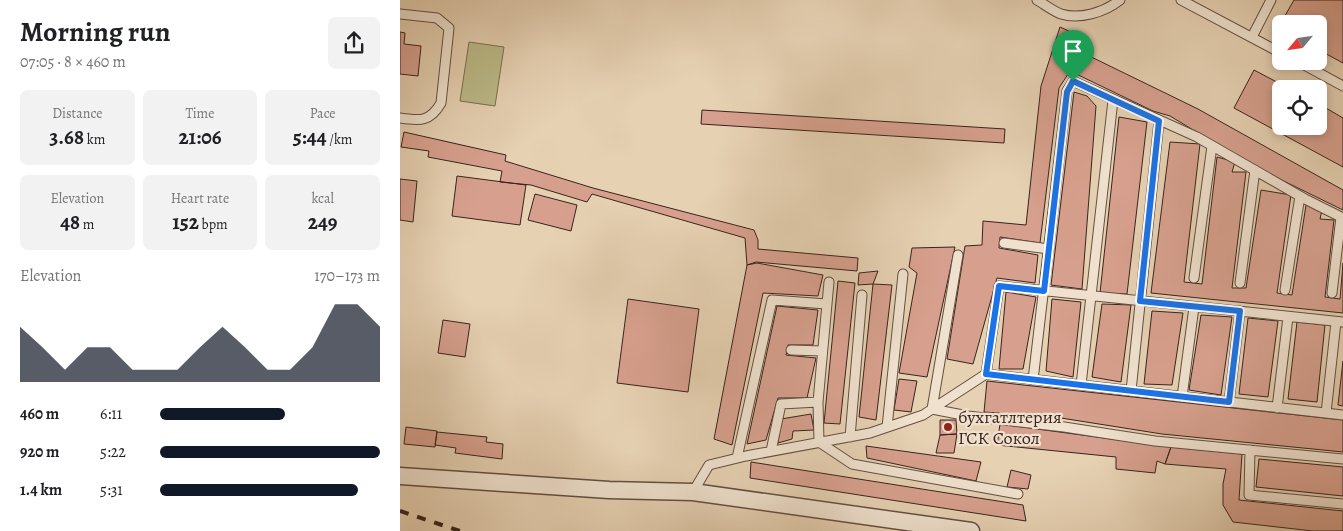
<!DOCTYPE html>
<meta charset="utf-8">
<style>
:root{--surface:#fff;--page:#f2f2f2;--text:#202124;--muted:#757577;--accent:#111827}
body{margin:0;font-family:Alegreya,serif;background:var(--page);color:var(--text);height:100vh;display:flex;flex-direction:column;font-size:19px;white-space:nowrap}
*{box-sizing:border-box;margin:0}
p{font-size:16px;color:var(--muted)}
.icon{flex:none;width:28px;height:28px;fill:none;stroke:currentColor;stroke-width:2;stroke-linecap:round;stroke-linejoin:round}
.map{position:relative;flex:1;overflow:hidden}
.side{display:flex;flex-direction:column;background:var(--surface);width:400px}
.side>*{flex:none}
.needle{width:32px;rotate:241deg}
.controls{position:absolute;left:872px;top:15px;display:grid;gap:10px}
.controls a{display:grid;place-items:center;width:55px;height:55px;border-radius:8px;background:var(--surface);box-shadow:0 2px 8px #0003;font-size:25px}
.pin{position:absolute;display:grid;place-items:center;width:42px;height:42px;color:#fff;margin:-51px -21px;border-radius:50% 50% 50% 0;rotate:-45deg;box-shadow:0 0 5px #0007}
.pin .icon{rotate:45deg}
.round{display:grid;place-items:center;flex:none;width:52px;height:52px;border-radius:8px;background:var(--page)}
.headline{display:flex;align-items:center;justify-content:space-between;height:85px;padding:0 20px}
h1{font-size:28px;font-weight:600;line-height:38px}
.figures{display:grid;grid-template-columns:repeat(3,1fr);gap:8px;height:85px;padding:5px 20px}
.figures div{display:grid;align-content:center;border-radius:8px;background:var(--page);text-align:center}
.figures b{font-size:21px;font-weight:600}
.figures small{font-size:14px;font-weight:400}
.figures p{font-size:14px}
.chart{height:140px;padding:10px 20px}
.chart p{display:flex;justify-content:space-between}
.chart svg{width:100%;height:90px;margin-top:5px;fill:var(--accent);opacity:.7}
ul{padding:0 20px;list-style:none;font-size:16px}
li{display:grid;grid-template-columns:80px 60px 1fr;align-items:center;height:38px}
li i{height:12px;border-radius:6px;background:var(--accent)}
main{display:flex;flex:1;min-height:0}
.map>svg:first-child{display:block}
</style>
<main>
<section class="side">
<div class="headline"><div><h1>Morning run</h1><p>07:05 · 8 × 460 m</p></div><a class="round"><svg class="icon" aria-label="share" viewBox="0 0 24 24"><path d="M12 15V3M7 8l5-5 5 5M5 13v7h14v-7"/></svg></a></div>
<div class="figures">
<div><p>Distance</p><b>3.68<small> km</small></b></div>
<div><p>Time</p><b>21:06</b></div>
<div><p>Pace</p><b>5:44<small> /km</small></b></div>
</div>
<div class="figures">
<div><p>Elevation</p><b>48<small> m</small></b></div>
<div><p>Heart rate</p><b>152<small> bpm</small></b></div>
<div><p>kcal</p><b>249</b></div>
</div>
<div class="chart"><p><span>Elevation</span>170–173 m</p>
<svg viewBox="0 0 160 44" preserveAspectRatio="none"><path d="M0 44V17L10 27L20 38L30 27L40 27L50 38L60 38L70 38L80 27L90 17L100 27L110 38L120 38L130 27L140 6L150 6L160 17V44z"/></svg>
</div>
<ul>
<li><b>460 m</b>6:11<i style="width:57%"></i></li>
<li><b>920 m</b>5:22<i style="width:100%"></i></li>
<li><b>1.4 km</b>5:31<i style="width:90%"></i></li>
</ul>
</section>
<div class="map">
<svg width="943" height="531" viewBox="0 0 943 531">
<rect width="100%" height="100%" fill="#e6d1b3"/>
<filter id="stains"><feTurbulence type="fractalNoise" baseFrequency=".004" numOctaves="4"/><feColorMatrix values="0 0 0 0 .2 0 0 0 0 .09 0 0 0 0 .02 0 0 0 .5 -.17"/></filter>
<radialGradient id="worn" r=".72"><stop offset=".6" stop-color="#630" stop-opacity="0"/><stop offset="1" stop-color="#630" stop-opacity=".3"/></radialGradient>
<path fill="#bbba88" stroke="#7a6f52" d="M69,42L104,47L95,106L60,101Z"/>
<path fill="#d7a08e" stroke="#38241b" d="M894,0H943V63L919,50V24H881V29L878,28Z
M660,27L680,36L677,50L670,71L659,88L640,243L600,237L599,248L638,255L635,283L597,278L573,364L547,359L565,246L582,245L583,221L626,225L641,86Z
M0,32L5,33L4,44L21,46L18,76L0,74Z
M677,50L798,109L943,190V210L855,167L770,116L753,111L670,71Z
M854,70L890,89H881V126H919V104L943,118V167L834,108Z
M674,92L687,96L696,106L682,289L651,285Z
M302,110L605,129L604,143L301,124Z
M719,117L747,122L727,294L700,293Z
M4,132L106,155L105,161L193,188L354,230L358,240V249L458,258L457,271L356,262L347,265L345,238L192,194L187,202L131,185L100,182L102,171L28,157L29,151L1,147Z
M770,142L800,144L784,282L802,284L817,157L835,162L832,172H846L832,288H846L861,190L891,195L877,293L892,295L906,205L922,210L920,219L934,220L925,297L940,299L943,263V313L751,293Z
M57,176L126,185L120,225L52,216Z
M0,179L17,181L13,222L0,220Z
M135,194L177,205L171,231L128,220Z
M555,247L527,377L499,373L517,273L509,267L512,248Z
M357,263L423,275L418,296L363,293L332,445L314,439L347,265Z
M478,271L473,284L458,285L459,273Z
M438,281L455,283L440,424L424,423Z
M473,284L492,285L476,420L459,417Z
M606,292L636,297L623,369H599Z
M228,299L299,309L288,392L217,383Z
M652,299L681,302L673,377L646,371Z
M702,304L731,305L721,382L692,377Z
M377,306L418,310L413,345H388L386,355L416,358L407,398H378L366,440L347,444Z
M752,311L783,313L772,385L744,384Z
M801,315L832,317L821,395L789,390Z
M848,318L878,321L868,397L839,394Z
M43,320L70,324L65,357L38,353Z
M897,322L925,325L917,402L888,399Z
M943,361V406L938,405Z
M499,379L517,381L511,412L494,410Z
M587,381L943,420V452L762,434L661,418L584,412Z
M411,414L414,430L393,431L392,439L378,443L381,419Z
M540,420H556L557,434L540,435Z
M600,424L771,447L765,464L757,461L755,473L716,469V457L597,445Z
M6,427L37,431L35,447L4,444Z
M37,432L87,437L86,442L103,444L102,459L55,453L56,448L35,445Z
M557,434L554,453H536L540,435Z
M466,446L581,462L576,481L467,458Z
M771,447L842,454L839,500L943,511V531H913L833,522L823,505V484L826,469L765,464Z
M859,459L943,467V496L856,487Z
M351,462L623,505L626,521L350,478Z
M611,470L631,475L628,489L607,487Z"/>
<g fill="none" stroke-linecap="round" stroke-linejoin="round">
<g stroke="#644f41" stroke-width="11">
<path id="lane" d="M637,0C644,4 653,11 661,14C680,20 705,12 720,0
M781,0L881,53
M0,14L37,18L49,28L41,103C30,122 20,121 0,118
M852,37L871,0
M897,61L943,86
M604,243L649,249
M558,255L532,409L568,416L664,427L755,441L943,459
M794,278L812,146
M429,282L418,402L419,442L452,464L618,494
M840,283L855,170
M885,290L900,196
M932,293L941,217
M391,350L422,351
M586,374L599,286L943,322
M633,380L667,91L673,81L797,137L905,199L943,218
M681,385L713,100
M731,391L759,121
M782,397L794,307
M829,402L840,311
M877,408L888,317
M926,413L936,322
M487,427L503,274
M450,437L462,295
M850,450L849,495L943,504
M371,451L381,404L418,402
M337,458L372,300L427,304
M293,492L309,465L346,456L470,433L523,415L586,374L943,415"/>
</g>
<g stroke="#644f41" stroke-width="19">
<path id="street" d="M0,476L209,490L293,492L571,531"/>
</g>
<use href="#lane" stroke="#efe1ce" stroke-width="9"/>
<use href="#street" stroke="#efe1ce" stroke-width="16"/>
<path stroke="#38241b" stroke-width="4" stroke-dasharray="9 9" stroke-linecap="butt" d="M0,511L60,531"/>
</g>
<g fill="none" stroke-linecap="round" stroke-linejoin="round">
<g stroke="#fff" stroke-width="10">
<path id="route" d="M673,81L759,121L740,301L840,311L829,402L586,374L599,286L644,291L667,92Z"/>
</g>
<use href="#route" stroke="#1a73e8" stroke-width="6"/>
</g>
<circle fill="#8f2418" stroke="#efe1ce" stroke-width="2" cx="548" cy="427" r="5"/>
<g text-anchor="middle" stroke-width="4.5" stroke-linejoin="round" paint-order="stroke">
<g font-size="18" fill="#38241b" stroke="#efe1ce" text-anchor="start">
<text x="558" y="423">бухгатлтерия<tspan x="558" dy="21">ГСК Сокол</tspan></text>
</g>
</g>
<rect width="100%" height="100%" filter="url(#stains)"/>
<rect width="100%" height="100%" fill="url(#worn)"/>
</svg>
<div class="controls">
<a><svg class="needle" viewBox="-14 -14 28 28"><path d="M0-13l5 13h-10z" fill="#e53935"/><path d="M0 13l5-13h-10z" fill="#757577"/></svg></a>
<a><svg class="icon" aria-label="locate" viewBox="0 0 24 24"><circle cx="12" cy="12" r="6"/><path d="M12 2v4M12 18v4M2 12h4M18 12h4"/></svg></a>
</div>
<div class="pin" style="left:673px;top:81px;background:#1e9e55"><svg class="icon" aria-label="arrive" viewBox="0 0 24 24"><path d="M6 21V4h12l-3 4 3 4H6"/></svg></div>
</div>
</main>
